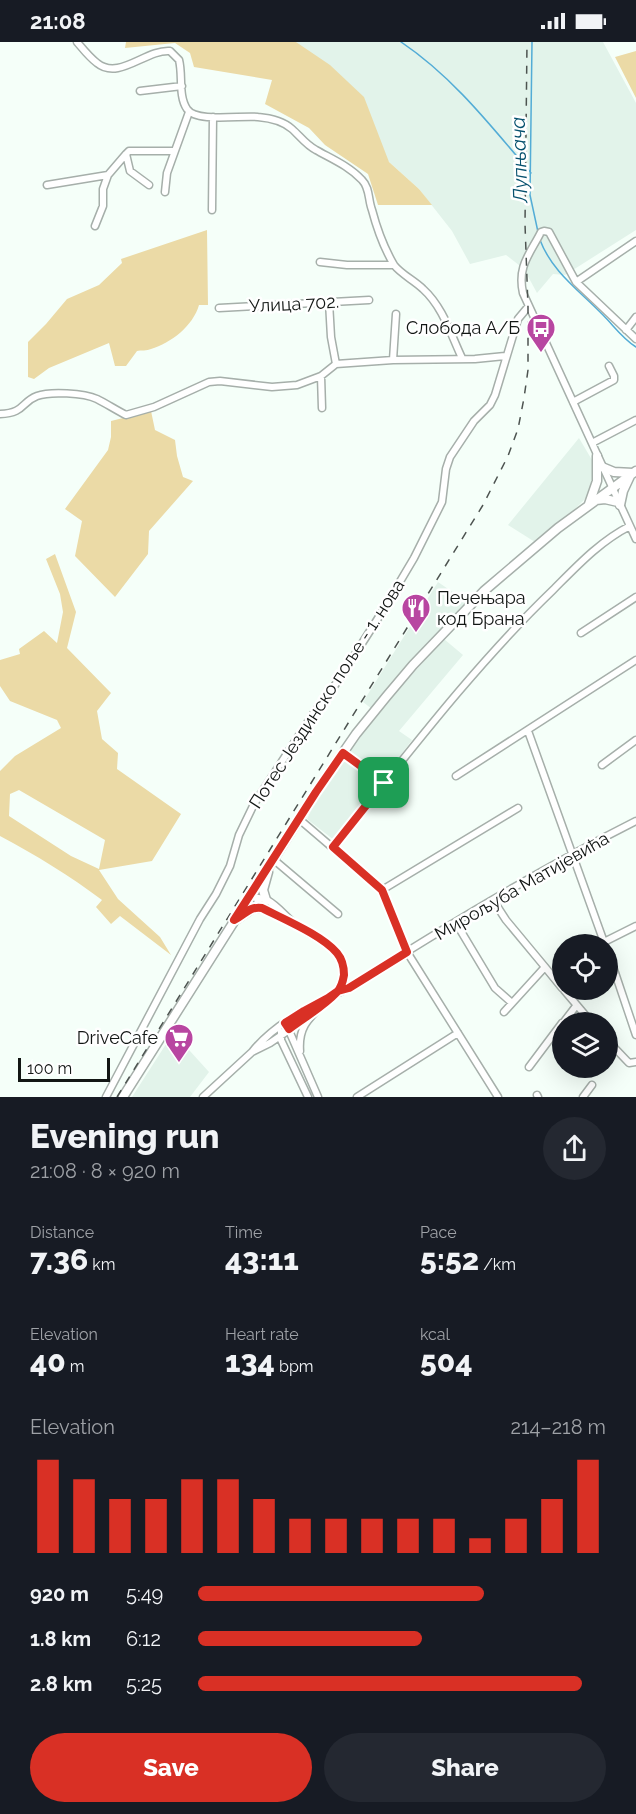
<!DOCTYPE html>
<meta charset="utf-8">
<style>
:root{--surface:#171b24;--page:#242831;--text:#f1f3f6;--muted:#9ea1a6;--accent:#d93025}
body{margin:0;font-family:Raleway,sans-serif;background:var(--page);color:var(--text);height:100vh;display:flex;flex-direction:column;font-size:22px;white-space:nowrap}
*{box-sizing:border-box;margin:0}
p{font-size:20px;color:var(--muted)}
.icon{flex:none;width:33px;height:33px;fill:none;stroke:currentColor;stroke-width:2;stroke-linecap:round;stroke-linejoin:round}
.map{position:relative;height:1055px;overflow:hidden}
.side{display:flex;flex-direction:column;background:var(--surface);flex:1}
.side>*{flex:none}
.controls{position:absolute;left:552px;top:892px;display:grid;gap:12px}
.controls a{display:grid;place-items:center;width:66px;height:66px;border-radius:50%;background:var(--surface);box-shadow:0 6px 24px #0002;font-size:30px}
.scale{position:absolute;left:18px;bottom:15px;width:92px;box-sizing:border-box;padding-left:6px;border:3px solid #121614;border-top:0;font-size:16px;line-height:21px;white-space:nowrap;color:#121614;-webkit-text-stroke:4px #fff;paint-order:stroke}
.pin{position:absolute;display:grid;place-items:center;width:51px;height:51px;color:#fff;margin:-26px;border-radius:12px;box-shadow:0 3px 9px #0006}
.round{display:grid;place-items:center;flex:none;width:63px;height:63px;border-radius:32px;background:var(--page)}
.summary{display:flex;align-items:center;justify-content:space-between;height:102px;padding:0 30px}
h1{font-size:33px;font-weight:800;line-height:45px}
.figures{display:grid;grid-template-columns:repeat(3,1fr);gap:9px;height:102px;padding:6px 30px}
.figures div{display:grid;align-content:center}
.figures b{font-size:30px;font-weight:800}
.figures small{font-size:16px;font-weight:400}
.figures p{font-size:16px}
.chart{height:168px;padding:12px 30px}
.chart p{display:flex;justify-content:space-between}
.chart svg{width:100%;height:108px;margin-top:6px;stroke:var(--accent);stroke-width:6}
.button{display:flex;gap:12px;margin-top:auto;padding:12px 30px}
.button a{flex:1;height:69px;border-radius:36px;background:var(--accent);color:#fff;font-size:24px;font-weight:800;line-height:69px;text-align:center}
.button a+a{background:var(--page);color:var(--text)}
ul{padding:0 30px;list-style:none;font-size:20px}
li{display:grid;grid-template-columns:96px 72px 1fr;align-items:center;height:45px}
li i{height:15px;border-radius:8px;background:var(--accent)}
.status{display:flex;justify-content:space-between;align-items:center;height:42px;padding:0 30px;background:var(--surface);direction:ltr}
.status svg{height:16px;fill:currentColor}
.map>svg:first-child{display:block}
</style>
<div class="status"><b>21:08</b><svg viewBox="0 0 49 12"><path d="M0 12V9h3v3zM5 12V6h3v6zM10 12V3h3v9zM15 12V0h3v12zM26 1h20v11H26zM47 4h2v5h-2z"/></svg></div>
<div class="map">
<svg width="636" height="1055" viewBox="0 0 636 1055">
<rect width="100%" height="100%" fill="#f5fff9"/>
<path fill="#e2f3ea" d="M296,0H603L636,61V188L565,233L553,232L537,251L524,227L506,213L470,222L452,189L419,147L389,120Z
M579,396L592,418L594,441L590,452L563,479L535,500L508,483Z
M438,540L467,560L372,667L363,660Z
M444,597L463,613L399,689L412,698L364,762L334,798L307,777L316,758L356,700L399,647Z
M177,985L180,998L209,1030L190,1055H132Z"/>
<path fill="#ebdaa6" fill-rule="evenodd" d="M126,0H296L330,23L364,55L389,120L419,147L432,163H378L368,132L325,103L309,86L265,62L272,38L194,25L190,11L175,1L125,6Z
M636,9V56L615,15Z
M207,188L208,263H199C193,284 171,301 151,307C147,309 141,308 137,309L126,324H115L109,301L49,326L34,337L28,335V300L46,282L67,257L99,243L122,221L121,217Z
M151,369L155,388L175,398L177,414L183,435L193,439L149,489L148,512L115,555L75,514L82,479L65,467L108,408L111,395V379Z
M55,512L76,570L67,606L111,651L97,669L102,697L118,711L117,727L181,772L152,819L99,828L118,857L160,895L171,913L120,874L111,882L96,865L102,858C70,834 36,813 0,794V729L15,714L61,686L57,678L10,659L0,644V618L20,612L19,607L44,589L57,601L63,570L60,552L46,517ZM19,748L105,798L99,827L71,814L9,774L10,752Z"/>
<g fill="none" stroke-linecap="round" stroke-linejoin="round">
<path stroke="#53acd6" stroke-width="1.5" d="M401,0C453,35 491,84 531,131
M532,0L530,153L538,190
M540,198C552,230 580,249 603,273C614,284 622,296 636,305"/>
<g stroke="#a6afaa" stroke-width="9">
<path id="minor" d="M77,0C83,7 89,15 97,21C119,39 146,7 170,9L179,18C183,33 178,54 187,67C196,81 242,73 258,75C270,76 283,79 292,87C300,94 306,103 316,108C332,117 349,124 362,138C370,146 368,158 372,168C377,187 384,206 394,223C402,233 414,238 423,247C443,265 451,293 462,316
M140,49L182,44
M126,112L130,129L149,143
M47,143L108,133
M165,150L167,131L189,70
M212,168L213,75
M95,184L103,164V147L108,133L126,112L129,109H174
M320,220L347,223H394
M576,240L636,199
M329,260L331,295L336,322
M219,266L369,258
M626,288L636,275
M636,297L576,240L549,190L544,189L541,190C530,212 517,224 523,251L636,497
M393,318L396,272
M321,334L322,366
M573,360L614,338V334L609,324
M0,372C25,371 21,360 37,354C50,349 84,351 97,357C107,362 116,368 126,373L154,365L209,340L220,339L272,345L297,343L321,334L336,322L393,318L475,317L505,314
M592,401L636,378
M581,591L636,555
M528,689L605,903
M343,711L384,741
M602,723L636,698
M456,734L636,618
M299,777L382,848
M333,805C403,718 472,626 553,548C576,525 600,499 630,484
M273,817L338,872
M254,853L262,866L290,880
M249,856C255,855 261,856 267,858C278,864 286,875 296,883C310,893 333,901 341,917C346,928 343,939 338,949
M493,858L506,878L545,925
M456,881L495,946L512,961
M604,900L636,884
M608,910L636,993
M564,948L592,981
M504,970L545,925L562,946
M563,981L576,964
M287,984L318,1055
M281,990V998L308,1055
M608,999L629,1021L636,1020
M300,1009C298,983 311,975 326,959
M252,1010C275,981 316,960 349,946C442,887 537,829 636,779
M529,1025L562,981
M590,1028L591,1026
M537,1053L538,1055
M106,1055L200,877L216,852L230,824L239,793L254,762L313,672L338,639L382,570L414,516L442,460L446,427L450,415L474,379L490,363L495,353L518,277L528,265
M203,1055L252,1010L270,1001L311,973
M357,1055L458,991
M498,1055L407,910L382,848L518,766
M583,1055L592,1043"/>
</g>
<g stroke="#a6afaa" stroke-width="11">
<path id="major" d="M602,425L614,430L633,431
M596,458L605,457L618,460
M589,462L597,439V414
M620,463L623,449L630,434
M266,858L263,848L268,830
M237,877L253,866H262
M123,1055L316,750L356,692L386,655L413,623L484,549L558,486L636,429"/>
</g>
<use href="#minor" stroke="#fff" stroke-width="6"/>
<use href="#major" stroke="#fff" stroke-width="8"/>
<path stroke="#4d5350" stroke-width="1.5" stroke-dasharray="8 8" stroke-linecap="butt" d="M117,1055L483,463L508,414L518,387L524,356L528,328V265L525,182L527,0"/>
</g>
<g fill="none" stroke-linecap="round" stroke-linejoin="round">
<g stroke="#fff" stroke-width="12">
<path id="route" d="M384,741L343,711L316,750L234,878C245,873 249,864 262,866C283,877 322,893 337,911C342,917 344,925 344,933C343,939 341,946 337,950C323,965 305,975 289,987L285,981L304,969L328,956L338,949L349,946L407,910L382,848L333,805L384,741"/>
</g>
<use href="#route" stroke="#d93025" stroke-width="8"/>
</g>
<defs>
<g id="bus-pin" transform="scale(1.5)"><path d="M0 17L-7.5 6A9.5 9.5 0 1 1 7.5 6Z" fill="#b846a1" stroke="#fff"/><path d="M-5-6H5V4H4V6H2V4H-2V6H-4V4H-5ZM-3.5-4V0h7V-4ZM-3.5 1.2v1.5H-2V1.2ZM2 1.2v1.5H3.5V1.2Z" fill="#fff"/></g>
<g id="restaurant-pin" transform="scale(1.5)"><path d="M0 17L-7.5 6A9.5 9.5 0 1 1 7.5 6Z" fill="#b846a1" stroke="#fff"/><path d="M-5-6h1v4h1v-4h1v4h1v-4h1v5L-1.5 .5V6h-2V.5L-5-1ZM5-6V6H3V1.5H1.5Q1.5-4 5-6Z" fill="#fff"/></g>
<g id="supermarket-pin" transform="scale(1.5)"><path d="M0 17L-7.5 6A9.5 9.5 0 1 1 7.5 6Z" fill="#b846a1" stroke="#fff"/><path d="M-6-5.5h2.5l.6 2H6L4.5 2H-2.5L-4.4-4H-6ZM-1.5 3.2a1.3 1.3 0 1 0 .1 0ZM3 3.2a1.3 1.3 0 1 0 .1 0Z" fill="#fff"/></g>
</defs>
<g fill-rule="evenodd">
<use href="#bus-pin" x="541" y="286"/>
<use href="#restaurant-pin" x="416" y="566"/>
<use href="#supermarket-pin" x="179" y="996"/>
</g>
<g text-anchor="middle" stroke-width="5" stroke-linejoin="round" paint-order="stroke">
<g font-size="18" fill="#121614" stroke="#fff">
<text transform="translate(294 262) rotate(-3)" y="6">Улица 702.</text>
<text transform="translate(327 652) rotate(-57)" y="6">Потес Јездинско поље - 1. нова</text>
<text transform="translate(522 844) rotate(-30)" y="6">Мирољуба Матијевића</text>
</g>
<g font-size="18" fill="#121614" stroke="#fff" text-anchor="end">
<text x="520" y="292">Слобода А/Б</text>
<text x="437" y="562" text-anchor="start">Печењара<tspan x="437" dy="21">код Брана</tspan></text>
<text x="158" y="1002">DriveCafe</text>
</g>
<g font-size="20" font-style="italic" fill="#06516e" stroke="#fff">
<text transform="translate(519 118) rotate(-92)" y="7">Лупњача</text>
</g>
</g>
</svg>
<div class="controls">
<a><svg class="icon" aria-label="locate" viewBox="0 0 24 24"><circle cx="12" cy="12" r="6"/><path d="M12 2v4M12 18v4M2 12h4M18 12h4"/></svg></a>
<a><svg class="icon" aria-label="layers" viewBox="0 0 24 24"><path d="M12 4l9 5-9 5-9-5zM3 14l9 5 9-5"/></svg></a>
</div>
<div class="scale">100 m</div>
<div class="pin" style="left:384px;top:741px;background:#1e9e55"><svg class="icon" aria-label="arrive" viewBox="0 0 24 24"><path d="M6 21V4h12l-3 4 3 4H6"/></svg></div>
</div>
<section class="side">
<div class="summary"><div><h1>Evening run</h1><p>21:08 · 8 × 920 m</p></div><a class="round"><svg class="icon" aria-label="share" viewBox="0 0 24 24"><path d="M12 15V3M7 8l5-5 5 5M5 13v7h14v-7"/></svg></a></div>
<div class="figures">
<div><p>Distance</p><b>7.36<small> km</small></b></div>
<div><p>Time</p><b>43:11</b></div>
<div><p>Pace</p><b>5:52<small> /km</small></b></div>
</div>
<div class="figures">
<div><p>Elevation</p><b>40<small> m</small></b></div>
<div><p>Heart rate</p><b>134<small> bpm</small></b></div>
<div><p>kcal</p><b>504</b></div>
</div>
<div class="chart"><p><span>Elevation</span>214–218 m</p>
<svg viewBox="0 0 160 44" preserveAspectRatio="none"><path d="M5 44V6M15 44V14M25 44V22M35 44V22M45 44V14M55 44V14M65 44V22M75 44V30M85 44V30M95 44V30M105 44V30M115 44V30M125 44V38M135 44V30M145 44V22M155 44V6"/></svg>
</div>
<ul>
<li><b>920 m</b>5:49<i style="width:70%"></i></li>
<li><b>1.8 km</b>6:12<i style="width:55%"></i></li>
<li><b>2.8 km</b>5:25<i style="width:94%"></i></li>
</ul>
<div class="button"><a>Save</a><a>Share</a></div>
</section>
